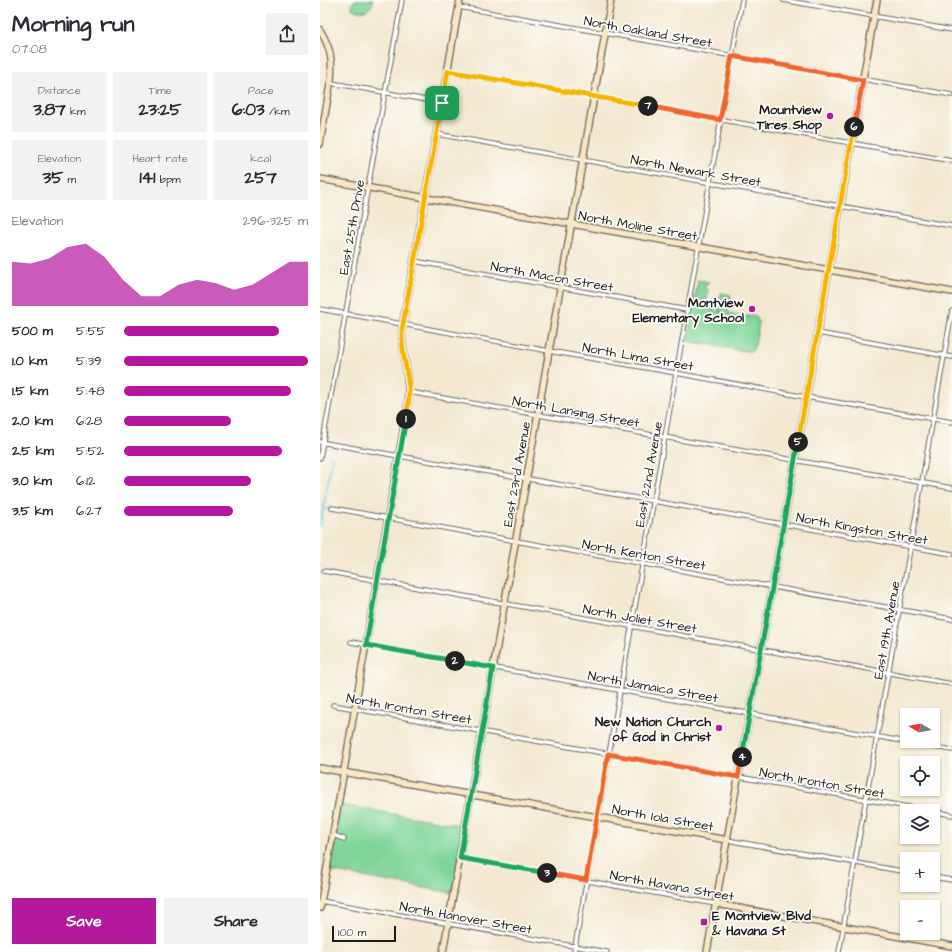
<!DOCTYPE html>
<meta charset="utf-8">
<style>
:root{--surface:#fff;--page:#f2f2f3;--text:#2b2b33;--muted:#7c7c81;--accent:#b5179e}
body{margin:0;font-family:"Architects Daughter",sans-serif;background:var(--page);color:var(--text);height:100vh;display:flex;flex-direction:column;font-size:15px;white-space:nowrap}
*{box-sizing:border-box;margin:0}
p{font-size:13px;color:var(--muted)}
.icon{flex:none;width:22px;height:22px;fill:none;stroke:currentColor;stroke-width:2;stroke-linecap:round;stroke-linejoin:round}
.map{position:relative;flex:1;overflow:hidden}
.panel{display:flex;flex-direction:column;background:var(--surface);width:320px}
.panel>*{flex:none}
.needle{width:26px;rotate:280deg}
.tools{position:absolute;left:580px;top:708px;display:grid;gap:8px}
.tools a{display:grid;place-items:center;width:40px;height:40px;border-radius:0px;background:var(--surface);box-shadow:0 1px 3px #0004;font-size:20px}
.scale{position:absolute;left:12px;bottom:10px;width:64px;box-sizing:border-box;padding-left:4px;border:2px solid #1c1c1c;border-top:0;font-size:11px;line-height:14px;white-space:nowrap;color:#1c1c1c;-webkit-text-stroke:3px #fdfcf7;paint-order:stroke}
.pin{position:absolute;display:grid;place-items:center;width:34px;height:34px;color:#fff;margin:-17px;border-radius:8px;box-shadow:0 2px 6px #0006}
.km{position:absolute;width:20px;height:20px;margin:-10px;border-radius:50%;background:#222;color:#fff;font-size:11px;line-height:20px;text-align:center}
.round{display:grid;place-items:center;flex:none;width:42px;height:42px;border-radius:0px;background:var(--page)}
.head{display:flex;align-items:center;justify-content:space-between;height:68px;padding:0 12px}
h1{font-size:22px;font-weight:700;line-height:30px}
.figures{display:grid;grid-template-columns:repeat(3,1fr);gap:6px;height:68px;padding:4px 12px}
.figures div{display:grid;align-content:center;border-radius:0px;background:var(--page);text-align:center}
.figures b{font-size:17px;font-weight:700}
.figures small{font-size:11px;font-weight:400}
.figures p{font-size:11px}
.chart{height:112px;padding:8px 12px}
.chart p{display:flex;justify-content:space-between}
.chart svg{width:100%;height:72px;margin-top:4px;fill:var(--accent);opacity:.7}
.button{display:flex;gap:8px;margin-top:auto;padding:8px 12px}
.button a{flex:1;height:46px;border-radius:0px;background:var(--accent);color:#fff;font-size:16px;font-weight:700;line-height:46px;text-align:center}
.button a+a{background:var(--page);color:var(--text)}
ul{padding:0 12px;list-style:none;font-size:13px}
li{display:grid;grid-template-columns:64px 48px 1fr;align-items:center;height:30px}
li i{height:10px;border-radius:5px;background:var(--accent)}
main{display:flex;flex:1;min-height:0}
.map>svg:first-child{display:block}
</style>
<main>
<section class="panel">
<div class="head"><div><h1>Morning run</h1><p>07:08</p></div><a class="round"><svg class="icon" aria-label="share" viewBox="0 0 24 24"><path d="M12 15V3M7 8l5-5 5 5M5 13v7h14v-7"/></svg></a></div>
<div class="figures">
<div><p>Distance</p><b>3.87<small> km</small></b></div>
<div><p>Time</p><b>23:25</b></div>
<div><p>Pace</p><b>6:03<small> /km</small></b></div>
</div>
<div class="figures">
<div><p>Elevation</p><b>35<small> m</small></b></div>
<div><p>Heart rate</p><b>141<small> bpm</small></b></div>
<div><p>kcal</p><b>257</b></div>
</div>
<div class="chart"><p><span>Elevation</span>296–325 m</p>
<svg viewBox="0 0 160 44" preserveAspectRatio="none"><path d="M0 44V17L10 18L20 15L30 8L40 6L50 14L60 28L70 38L80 38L90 31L100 28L110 30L120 34L130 31L140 24L150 17L160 17V44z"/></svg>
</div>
<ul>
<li><b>500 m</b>5:55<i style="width:84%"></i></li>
<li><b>1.0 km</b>5:39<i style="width:100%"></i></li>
<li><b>1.5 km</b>5:48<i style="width:91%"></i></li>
<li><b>2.0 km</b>6:28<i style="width:58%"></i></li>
<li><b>2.5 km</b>5:52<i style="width:86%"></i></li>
<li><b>3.0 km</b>6:12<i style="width:69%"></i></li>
<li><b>3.5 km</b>6:27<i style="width:59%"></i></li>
</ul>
<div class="button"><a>Save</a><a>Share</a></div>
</section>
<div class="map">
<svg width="632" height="952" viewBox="0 0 632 952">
<rect width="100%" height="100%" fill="#fdfcf7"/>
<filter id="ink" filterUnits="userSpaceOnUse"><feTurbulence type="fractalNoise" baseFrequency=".025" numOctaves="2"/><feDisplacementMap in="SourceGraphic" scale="8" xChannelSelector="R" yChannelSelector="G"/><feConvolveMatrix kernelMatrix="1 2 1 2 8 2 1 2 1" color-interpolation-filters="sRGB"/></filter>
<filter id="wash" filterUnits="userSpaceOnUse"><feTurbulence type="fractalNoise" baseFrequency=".012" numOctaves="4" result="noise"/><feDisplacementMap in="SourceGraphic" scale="16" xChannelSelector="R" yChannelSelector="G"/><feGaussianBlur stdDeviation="0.9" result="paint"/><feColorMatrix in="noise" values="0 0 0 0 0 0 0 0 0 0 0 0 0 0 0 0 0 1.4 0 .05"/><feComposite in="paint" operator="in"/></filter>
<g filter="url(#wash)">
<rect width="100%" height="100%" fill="#f3e9d1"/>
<path fill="#7fd599" stroke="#4e785a" d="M35,0H53C52,11 40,15 32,8V4Z
M378,280L389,282L388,284H385V289L388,290L386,305L395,307L394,311L404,312V311L398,310L401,293L411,295L408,313L429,317V315H433L436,317L439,322L435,345L432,351H426L367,341Z
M21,805L145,826L133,893L10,871Z"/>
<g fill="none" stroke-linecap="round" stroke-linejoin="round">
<path stroke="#5fbedd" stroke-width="1.5" d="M3,509H9
M0,526L12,459L10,455"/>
</g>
</g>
<g filter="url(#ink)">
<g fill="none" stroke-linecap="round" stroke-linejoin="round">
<g stroke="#67645b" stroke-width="5.5">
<path id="street" d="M463,0L632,30
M139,7C303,36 468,66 632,95
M128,71L632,161
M11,83L52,90L122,103
M117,134L632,226
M94,261L367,310
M0,309L229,351L356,373L486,397L632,422
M498,333L632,357
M89,392L632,488
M0,442L632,554
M0,458L52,164L82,0
M12,508L632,619
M4,571L632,684
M31,642L632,750
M13,705L611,811
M613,811L632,815
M13,835L24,839
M407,840L587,872
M140,858L396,904
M613,877L632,880
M1,901L287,952
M254,952L422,0
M519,952L632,311"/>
</g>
<g stroke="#67645b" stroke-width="8">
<path id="secondary" d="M0,30C10,47 13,59 11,79L0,144
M0,179L632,292
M0,768L407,840
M396,904L632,946
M0,908L88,403C91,378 81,354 82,329L140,0
M123,952L291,0
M387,952L557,0"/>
</g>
<use href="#street" stroke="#fff" stroke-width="3.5"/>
<use href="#secondary" stroke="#f8e7c3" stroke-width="5.5"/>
</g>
</g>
<g fill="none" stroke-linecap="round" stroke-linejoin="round" filter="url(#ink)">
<g stroke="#fff" stroke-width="8">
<path id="split-1" d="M86,419C87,408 90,398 89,388C87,368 81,350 82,330L122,103"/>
</g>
<g stroke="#fff" stroke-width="8">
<path id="split-2" d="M86,419L46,645L135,661"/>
</g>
<g stroke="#fff" stroke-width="8">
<path id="split-3" d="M135,661L173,668L140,858L227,873"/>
</g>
<g stroke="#fff" stroke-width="8">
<path id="split-4" d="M227,873L266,880L288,754L418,777L422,757"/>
</g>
<g stroke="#fff" stroke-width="8">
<path id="split-5" d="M422,757L478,442"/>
</g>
<g stroke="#fff" stroke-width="8">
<path id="split-6" d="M478,442L534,127"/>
</g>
<g stroke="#fff" stroke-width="8">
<path id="split-7" d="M328,106L400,120L412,56L543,80L534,127"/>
</g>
<g stroke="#fff" stroke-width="8">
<path id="split-8" d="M122,103L128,71L328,106"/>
</g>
<use href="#split-1" stroke="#f5b400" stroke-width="5"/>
<use href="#split-2" stroke="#22a559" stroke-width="5"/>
<use href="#split-3" stroke="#22a559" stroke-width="5"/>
<use href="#split-4" stroke="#f0652b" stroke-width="5"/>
<use href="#split-5" stroke="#22a559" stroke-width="5"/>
<use href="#split-6" stroke="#f5b400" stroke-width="5"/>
<use href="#split-7" stroke="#f0652b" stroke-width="5"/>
<use href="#split-8" stroke="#f5b400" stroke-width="5"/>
</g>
<g fill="#b5179e" stroke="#fdfcf7" stroke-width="1.5">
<circle cx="510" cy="116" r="4"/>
<circle cx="432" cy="309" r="4"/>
<circle cx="399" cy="728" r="4"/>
<rect x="380" y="918" width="8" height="8" rx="2"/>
</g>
<g text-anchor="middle" stroke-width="3.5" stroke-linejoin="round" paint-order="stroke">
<g font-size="13" fill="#1c1c1c" stroke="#fdfcf7">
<text transform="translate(328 31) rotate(10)" y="5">North Oakland Street</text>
<text transform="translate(376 170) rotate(10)" y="5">North Newark Street</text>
<text transform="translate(318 225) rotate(10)" y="5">North Moline Street</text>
<text transform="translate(31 227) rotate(-80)" y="5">East 25th Drive</text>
<text transform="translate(232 276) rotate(10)" y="5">North Macon Street</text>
<text transform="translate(318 356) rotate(10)" y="5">North Lima Street</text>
<text transform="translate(256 411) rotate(10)" y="5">North Lansing Street</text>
<text transform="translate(196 474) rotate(-80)" y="5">East 23rd Avenue</text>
<text transform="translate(328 474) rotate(-80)" y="5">East 22nd Avenue</text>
<text transform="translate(542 528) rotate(10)" y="5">North Kingston Street</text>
<text transform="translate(324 554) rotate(10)" y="5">North Kenton Street</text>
<text transform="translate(320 618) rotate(10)" y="5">North Joliet Street</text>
<text transform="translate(566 630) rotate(-80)" y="5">East 19th Avenue</text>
<text transform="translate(333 686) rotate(10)" y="5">North Jamaica Street</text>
<text transform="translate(89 708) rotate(10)" y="5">North Ironton Street</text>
<text transform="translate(502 782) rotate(10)" y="5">North Ironton Street</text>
<text transform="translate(343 817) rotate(10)" y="5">North Iola Street</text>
<text transform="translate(352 885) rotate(10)" y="5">North Havana Street</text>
<text transform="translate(146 917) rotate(10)" y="5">North Hanover Street</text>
</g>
<g font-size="13" font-weight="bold" fill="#1c1c1c" stroke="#fdfcf7" text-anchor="end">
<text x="502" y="114">Mountview<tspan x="502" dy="15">Tires Shop</tspan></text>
<text x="424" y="307">Montview<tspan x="424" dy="15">Elementary School</tspan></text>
<text x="391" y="726">New Nation Church<tspan x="391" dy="15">of God in Christ</tspan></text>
<text x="392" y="920" text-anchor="start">E Montview Blvd<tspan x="392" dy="15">&amp; Havana St</tspan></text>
</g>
</g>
</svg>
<div class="tools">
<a><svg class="needle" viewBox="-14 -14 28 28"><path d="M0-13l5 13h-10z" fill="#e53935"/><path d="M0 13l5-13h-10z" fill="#7c7c81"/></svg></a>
<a><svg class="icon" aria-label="locate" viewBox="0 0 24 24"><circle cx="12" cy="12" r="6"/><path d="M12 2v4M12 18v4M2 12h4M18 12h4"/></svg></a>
<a><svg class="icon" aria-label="layers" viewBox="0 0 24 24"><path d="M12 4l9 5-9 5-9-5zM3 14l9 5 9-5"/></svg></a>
<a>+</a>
<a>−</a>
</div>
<div class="scale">100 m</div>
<div class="pin" style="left:122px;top:103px;background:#1e9e55"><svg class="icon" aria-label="arrive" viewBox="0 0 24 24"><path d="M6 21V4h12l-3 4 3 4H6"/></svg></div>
<b class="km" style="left:86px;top:419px">1</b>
<b class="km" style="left:135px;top:661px">2</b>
<b class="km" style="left:227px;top:873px">3</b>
<b class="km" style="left:422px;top:757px">4</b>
<b class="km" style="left:478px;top:442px">5</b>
<b class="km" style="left:534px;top:127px">6</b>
<b class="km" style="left:328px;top:106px">7</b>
</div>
</main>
